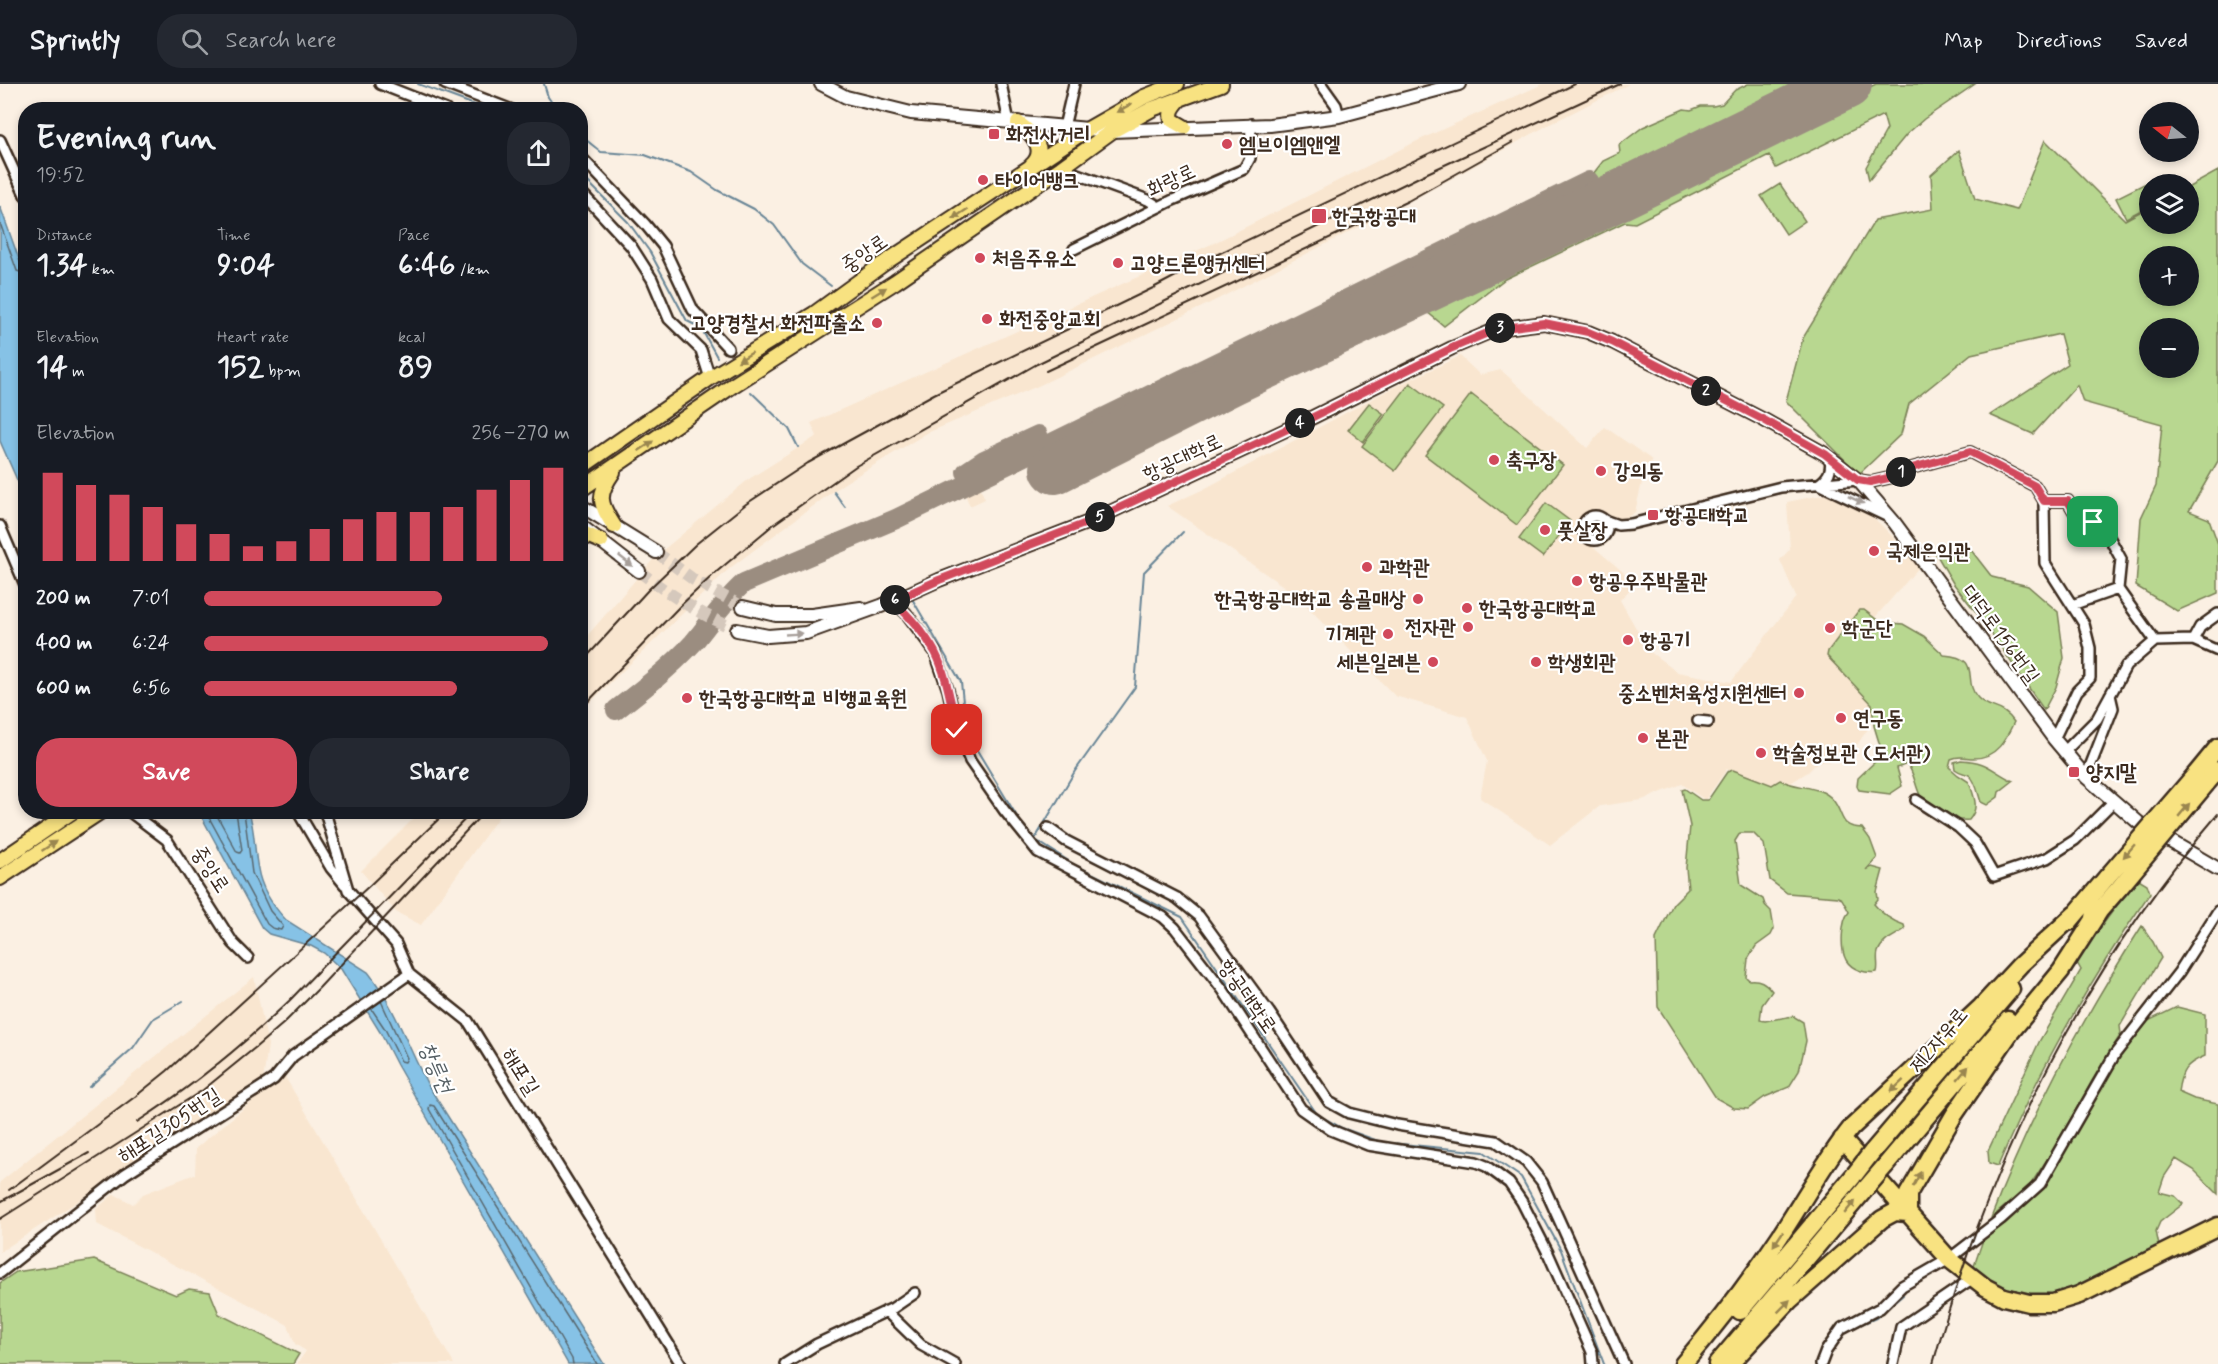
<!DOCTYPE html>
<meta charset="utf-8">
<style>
:root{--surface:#171b24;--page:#242831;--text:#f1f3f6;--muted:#9ea1a6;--line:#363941;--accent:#d1495b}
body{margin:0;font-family:Mynerve,"Poor Story",sans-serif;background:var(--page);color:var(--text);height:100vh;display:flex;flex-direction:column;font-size:22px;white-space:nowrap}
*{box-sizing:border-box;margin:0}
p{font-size:20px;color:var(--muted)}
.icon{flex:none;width:33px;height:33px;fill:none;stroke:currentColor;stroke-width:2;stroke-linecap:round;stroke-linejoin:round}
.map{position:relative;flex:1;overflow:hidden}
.details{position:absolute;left:18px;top:18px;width:570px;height:717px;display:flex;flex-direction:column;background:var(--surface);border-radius:24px;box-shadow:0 3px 9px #0003}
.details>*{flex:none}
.needle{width:39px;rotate:287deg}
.buttons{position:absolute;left:2139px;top:18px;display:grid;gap:12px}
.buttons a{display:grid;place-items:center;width:60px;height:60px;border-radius:50%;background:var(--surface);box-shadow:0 3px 9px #0003;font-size:30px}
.pin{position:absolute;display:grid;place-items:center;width:51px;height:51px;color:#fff;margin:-26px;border-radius:12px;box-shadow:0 3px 9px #0006}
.km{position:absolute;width:30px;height:30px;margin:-15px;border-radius:50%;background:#222;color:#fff;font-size:16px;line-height:30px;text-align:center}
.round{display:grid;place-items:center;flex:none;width:63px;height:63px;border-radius:24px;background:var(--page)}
.head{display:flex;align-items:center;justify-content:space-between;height:102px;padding:0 18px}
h1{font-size:33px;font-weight:800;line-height:45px}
.metrics{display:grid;grid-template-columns:repeat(3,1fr);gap:9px;height:102px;padding:6px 18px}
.metrics div{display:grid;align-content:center}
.metrics b{font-size:30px;font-weight:800}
.metrics small{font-size:16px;font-weight:400}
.metrics p{font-size:16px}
.chart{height:168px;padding:12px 18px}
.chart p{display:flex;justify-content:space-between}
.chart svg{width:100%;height:108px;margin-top:6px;stroke:var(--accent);stroke-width:6}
.button{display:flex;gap:12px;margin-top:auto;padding:12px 18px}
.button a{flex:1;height:69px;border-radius:24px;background:var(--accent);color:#fff;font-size:24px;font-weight:800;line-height:69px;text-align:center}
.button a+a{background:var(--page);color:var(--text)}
ul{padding:0 18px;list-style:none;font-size:20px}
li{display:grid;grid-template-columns:96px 72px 1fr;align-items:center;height:45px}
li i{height:15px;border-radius:8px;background:var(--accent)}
header{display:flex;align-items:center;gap:36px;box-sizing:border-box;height:84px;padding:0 30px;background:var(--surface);border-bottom:2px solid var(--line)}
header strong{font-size:28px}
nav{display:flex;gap:33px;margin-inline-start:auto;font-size:21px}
.search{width:420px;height:54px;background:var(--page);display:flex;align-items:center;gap:15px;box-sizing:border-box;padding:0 21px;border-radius:24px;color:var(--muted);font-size:22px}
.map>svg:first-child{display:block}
</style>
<header>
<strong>Sprintly</strong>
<div class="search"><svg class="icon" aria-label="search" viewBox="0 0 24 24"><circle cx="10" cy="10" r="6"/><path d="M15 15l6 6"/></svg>Search here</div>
<nav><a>Map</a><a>Directions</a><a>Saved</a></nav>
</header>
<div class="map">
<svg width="2218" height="1280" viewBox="0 0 2218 1280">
<rect width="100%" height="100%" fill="#fbf0e3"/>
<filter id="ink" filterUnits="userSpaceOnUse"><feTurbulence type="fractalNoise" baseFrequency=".0167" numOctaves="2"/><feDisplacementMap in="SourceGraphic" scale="12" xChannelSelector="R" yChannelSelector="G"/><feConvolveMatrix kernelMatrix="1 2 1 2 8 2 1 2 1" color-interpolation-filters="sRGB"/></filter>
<g filter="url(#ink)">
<path fill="#f9e6d0" d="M1543,0H1629L1550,40L1416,114L1210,219L1038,302L927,349L843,400L730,484L581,627V559L656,472L749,395L817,352L811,339L1214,159L1417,57Z
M1460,272L1480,291L1501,286L1587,364L1605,343L1652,376L1645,386L1635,428L1589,459L1636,499L1620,516L1649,567L1677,588L1731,598L1796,513L1780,476L1790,465L1787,418L1827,410L1868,428L1921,481L1835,579L1882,624L1857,661L1831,678H1818L1808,688L1768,713L1727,685L1705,716L1682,700L1642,716L1600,722L1550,761L1480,714L1487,677L1467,633L1395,612L1295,510L1167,422L1204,405L1383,309Z
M978,399L985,415L970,422L963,406Z
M420,728H502L421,841L396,828L361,787Z
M254,893L268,961L263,997L0,1168V1098Z
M284,991L454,1280H297L306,1267L295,1260L288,1241L97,1140L96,1125L114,1110L133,1120L143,1110L195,1090L196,1064Z"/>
<path fill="#b8d790" stroke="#7a8057" stroke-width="1.5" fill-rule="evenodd" d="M1748,0H1827L1588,115L1586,106L1596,101L1593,90L1603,77L1620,69L1619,61L1643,43L1684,25L1691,26L1701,22H1713L1722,20L1735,6Z
M1876,0H1975L1924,35L1907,50L1869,96L1866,83L1887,45L1883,31L1776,84L1769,71L1635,139L1625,138L1505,195L1444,242L1426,227L1422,218Z
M2045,56L2125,136L2149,123L2150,140H2188L2189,103L2218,87V377L2189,427L2209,435L2218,460V509L2177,527L2136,502L2141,434L2156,402L2162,340L2083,318L2077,301L2033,350L1990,331L2068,280L2060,250L1971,270L1909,320L1901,350L1859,390L1786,317L1803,254L1875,136L1933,125L1931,91L1959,66L1975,115L2017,126ZM2150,172H2188V212H2150ZM2150,244H2188V284H2150Z
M2154,95L2156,100H2150L2149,122L2126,134L2116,114Z
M1780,100L1805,137L1786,150L1761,112Z
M1410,299L1443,324L1395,387L1362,362Z
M1471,310L1563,381L1517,441L1425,371Z
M1369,319L1384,330L1363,358L1348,346Z
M1546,419L1570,437L1543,473L1519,455Z
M1947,466H1971L1992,493L2028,502L2058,528L2064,574L2056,603L2044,626L1983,537L1953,499L1935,468Z
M1859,526H1864L1880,538L1903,540L1924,552L1944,571C1984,574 1961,596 1978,614C1989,626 2002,620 2014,638C2006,655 1997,674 1974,674C1965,674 1960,671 1951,675L1949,683L1958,691L1969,698C1974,713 1980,723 1969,736C1953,738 1928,726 1920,711C1915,701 1914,688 1907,680L1897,684L1902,702L1890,710L1859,706L1857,702L1858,694L1880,673L1882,668L1874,642L1872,620L1827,572L1828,567Z
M1961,676C1987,677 1991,686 2013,697L1999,708L1998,713L1987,721L1981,718C1978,710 1976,696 1969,691C1964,689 1960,689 1955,685L1954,678Z
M1733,686L1772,701L1780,696C1797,705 1821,701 1833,716C1845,731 1838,743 1862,744L1870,755L1877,774L1866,786L1872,783L1883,786L1877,808L1878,815L1874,820C1881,829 1892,837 1904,841L1905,845C1896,852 1883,855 1878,868C1876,874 1879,882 1877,888C1866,890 1852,886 1846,876C1840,865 1841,837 1849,828L1842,815L1838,813L1787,809L1770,796L1764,760L1753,749H1740L1735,757L1741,801L1763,815L1765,821L1771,827L1774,845L1771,851L1756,862L1748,875L1746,893L1749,896C1760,895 1765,898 1772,907L1762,921L1760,936L1765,937L1793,932L1803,938L1806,957L1799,987L1789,1003L1765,1013L1748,1025L1734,1024L1716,1014L1658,923L1656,855L1673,820L1688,805L1686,784L1690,742L1682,706L1685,705L1701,716H1708L1727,688Z
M2137,794L2147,800L2150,809C2091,894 2038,987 1998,1082L1989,1079L1988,1067L2040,956L2081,886L2076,877Z
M2142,842L2153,858L2161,874L2120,942L2121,950L2092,997L2059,1057L2031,1100L1991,1134C2030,1031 2082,935 2142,842Z
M2177,923L2205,930V972C2185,980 2181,987 2178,1008L2194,1015L2218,1020V1110L2194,1086L2176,1075L2164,1093L2159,1108L2175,1112L2183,1120L2160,1138L2156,1147L2160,1167L2061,1213L2026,1215L1972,1188L1988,1141L2008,1130L2057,1075L2096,1013L2119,970L2144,939Z
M94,1176L176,1211L189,1205L210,1208L219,1230L299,1270L293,1280H0V1199L16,1188Z"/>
<path fill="#86c2e6" stroke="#688596" stroke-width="1.5" d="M0,122L25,192V414L0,357Z
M199,728H249C255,746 254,766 258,785C261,804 273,822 286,836L368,888C395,922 408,964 428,1001L604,1280H568L397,981L380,948L341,885L324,869L311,862L269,850L262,844Z"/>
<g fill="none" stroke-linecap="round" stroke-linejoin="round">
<path stroke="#59676e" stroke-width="1.5" d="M0,139L17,187L26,190
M206,728L267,840L272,844L281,846L283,842L270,827L252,789L244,728
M215,728L237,768L240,769L242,766L236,728
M371,924L385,945L401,977L405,978L407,974L381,917
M573,1280L572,1275L429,1025L430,1021L434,1022L597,1280"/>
<path stroke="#688596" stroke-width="2" d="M418,0L488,26
M544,0L548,13L557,26
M580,51L601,68L645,71L691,88L717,106L754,125L774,141L802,180L831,202
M580,90L628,138L650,168L687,237L701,244L717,273
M751,308L789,345L798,363
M834,408L845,423
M911,513L961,598L966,648L1024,744
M1031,753L1075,781L1182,833L1317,1030L1342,1044L1381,1058L1484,1068L1521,1093L1561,1166L1604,1280
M1035,755L1075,687L1135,603L1144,488L1183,448
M89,1003L133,964L153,935L183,917
M1826,1278L1845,1247L1876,1234L1903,1211"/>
<path stroke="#9b8d80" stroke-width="20" d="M1562,110L1573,114L1582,123L1592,124
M1383,198L1394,218
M966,388L984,376L1038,351
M616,626C643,605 670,584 693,559C710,539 724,516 744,499L896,435L1589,97"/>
<path stroke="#9b8d80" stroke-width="50" d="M1055,385L1232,296L1571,135L1847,0"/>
<path stroke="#d5c8bc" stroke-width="12" stroke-dasharray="12 6" stroke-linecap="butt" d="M656,468L694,496L743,523
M639,487C671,512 700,530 737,546"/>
<g stroke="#3b2a1e" stroke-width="14">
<path id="street" d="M380,0L446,26
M445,0L512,26
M1001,0L1009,38
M1321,0L1336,21L1339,32
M1064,43L1074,0
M0,56L26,113
M580,72L645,140L663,162L693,226L728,264
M1061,84L1148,116L1159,123
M580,107L631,162L652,195L669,235L701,266L710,294
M1074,165L1173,116L1244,85L1250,74L1251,40
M1830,374C1832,386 1829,393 1819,400L1886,432
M2044,417L2045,479L2084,540L2090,564V594L2077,607L2054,655
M2044,417H2068L2075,429L2093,438L2109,453L2121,475L2118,505
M1583 444a12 12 0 1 1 24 0a12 12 0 1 1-24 0Z
M1604,436L1618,441L1631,440L1781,403L1858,396L1871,398L1893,393L1908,385L1970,368L2035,402L2044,417
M0,442L26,503
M893,517L906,529L935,568L948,606L957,646L970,677L1004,726L1038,768L1163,833L1175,844L1223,906L1301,1025L1331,1046L1368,1061L1476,1078L1486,1082L1509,1099L1522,1118L1548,1169L1592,1268L1593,1280
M2072,521L2118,505
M2193,556L2218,567
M2155,557L2193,556L2200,543L2218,530
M1698,637L1708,638
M2064,668L2097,635L2126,582L2155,557L2118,505
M2086,693L2113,624L2110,611
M1916,716L1958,743L1975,759L1994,792L2047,774L2075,756L2113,718
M130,728L167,756L233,859L248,874
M298,728L331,784L345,801
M325,728L348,806L396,860L409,890L468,937L681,1280
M1048,744L1066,757L1177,814L1199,832L1269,928L1329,1018L1349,1029L1397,1041L1496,1057L1526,1078L1542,1098L1624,1280
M0,1189L125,1090L274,995L293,972L409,890
M886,1227L921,1261L955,1280
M785,1280L817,1260L893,1224L915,1209
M1821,1280L1826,1267L1842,1244L1880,1224L1902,1202L1949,1175L2001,1135L2040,1100L2115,970L2179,888L2218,827
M1893,1280L1901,1243L1973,1194"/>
</g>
<g stroke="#3b2a1e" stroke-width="16">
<path id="secondary" d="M821,0L846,13L911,29L1088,45L1112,47L1270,41L1339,32L1459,0
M580,421L656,468
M580,441L639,487
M743,523L776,531H812L861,524
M737,546L768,552L806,549L881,522L939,496L1089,438L1309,335L1452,264L1497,245L1544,239L1588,248L1612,258L1764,336L1825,370L1858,396L1894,438L2054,655L2086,693L2139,739L2218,785"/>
</g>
<g stroke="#3b2a1e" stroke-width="18">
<path id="primary" d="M1180,15C1174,22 1169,27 1172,36L1184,43
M1018,39C1032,49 1049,67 1031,82
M580,384L710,294L814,230L883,180L1088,45L1144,13L1177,0
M613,388C597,411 599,419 614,442
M580,406L732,302L895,198L1061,84L1112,47L1152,25L1221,0
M580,448L601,457
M0,777L72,728
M0,794L100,728"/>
</g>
<g stroke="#3b2a1e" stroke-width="21">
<path id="highway" d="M2195,691L2218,663
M2206,700L2218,686
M2094,833L2120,803
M2069,838L2107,793
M1842,1055L1949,1175L1985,1203L2004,1213L2029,1219H2053L2079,1211L2218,1142
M1872,1068L2011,905
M1885,1082L2008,936
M1740,1227L1855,1090
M1683,1280C1718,1239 1750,1197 1780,1152C1804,1116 1824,1078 1851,1044L1981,923L2020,881L2075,830
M1717,1280L1867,1103
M1730,1280L1789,1217L1857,1157L1882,1135L1895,1128L1908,1129V1110L1954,1031L2010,949L2061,887L2100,826"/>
</g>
<use href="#street" stroke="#fff" stroke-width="9"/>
<use href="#secondary" stroke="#fff" stroke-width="12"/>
<use href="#primary" stroke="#f8e281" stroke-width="14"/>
<use href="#highway" stroke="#f8e281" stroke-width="16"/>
<path stroke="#3b2a1e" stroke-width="2" d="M1046,287L1408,117L1513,58
M580,580L649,505L696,460L746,420L808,379L934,310L1153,204L1216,171L1575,0
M580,626L680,522L714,490L774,440L856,382L1037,280L1423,91L1620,0
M137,1038C192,1003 242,962 289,917L472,728
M9,1106L136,1012L167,987L369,802L446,728
M0,1118L89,1069
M0,1135L203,1006L256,963L284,939L319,904L484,728
M1933,1280C1989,1079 2081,889 2218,730"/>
<g stroke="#3b2a1e" stroke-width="21" stroke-linecap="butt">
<path id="highway-bridge" d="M2107,793L2195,691
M2120,803L2206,700
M1855,1090L1872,1068
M1867,1103L1885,1082"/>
</g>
<use href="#highway-bridge" stroke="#f8e281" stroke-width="16"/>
</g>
<defs><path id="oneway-solid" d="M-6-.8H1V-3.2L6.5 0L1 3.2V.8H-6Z" transform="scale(1.5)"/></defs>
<g fill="#9a8650">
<use href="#oneway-solid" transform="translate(1124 24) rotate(151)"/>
<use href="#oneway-solid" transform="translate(960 130) rotate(147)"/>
<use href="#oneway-solid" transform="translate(879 208) rotate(-32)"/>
<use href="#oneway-solid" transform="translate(745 273) rotate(148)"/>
<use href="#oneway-solid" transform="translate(646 362) rotate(-34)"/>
<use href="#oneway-solid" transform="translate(2184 726) rotate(-50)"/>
<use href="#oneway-solid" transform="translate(49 762) rotate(-34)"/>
<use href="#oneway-solid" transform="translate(2129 767) rotate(131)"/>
<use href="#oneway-solid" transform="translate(1963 989) rotate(-50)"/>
<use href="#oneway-solid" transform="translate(1897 1002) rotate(137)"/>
<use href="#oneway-solid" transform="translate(1917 1095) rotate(-62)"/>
<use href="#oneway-solid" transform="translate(1850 1123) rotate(-50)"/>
<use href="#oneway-solid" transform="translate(1778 1155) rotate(124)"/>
<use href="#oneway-solid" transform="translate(1784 1222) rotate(-45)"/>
</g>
<g fill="#a79f9a">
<use href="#oneway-solid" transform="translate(1856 416) rotate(25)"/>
<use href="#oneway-solid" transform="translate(626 477) rotate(38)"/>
<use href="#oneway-solid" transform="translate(794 550) rotate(-3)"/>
</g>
</g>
<g fill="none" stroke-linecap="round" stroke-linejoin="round" filter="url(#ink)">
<g stroke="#fff" stroke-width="12">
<path id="route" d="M957,646C951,621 947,591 935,568C925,550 908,531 893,517L939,496L1089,438L1309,335L1452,264L1497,245L1544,239L1588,248L1612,258L1764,336L1825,370L1858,396L1870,398L1893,393L1908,385L1970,368L2035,402L2044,417H2068L2075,429L2093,438"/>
</g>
<use href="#route" stroke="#d1495b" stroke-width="8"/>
</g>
<g fill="#d1495b" stroke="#fff" stroke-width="2">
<rect x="988" y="44" width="12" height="12" rx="3"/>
<circle cx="1227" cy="60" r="6"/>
<circle cx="983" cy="96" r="6"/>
<rect x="1311" y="124" width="16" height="16" rx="3"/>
<circle cx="980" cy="174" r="6"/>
<circle cx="1118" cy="179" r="6"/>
<circle cx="987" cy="235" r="6"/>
<circle cx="877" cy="239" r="6"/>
<circle cx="1494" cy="376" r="6"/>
<circle cx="1601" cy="387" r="6"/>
<rect x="1647" y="425" width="12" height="12" rx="3"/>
<circle cx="1545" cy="446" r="6"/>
<circle cx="1874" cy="467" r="6"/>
<circle cx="1367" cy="483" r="6"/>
<circle cx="1577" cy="497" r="6"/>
<circle cx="1418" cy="515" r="6"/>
<circle cx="1467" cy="524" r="6"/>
<circle cx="1468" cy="543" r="6"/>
<circle cx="1830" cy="544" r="6"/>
<circle cx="1388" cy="550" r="6"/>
<circle cx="1628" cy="556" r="6"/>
<circle cx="1433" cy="578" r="6"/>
<circle cx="1536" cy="578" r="6"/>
<circle cx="1799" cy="609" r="6"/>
<circle cx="687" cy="614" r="6"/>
<circle cx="1841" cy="634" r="6"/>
<circle cx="1643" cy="654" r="6"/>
<circle cx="1761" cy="669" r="6"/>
<rect x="2068" y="682" width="12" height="12" rx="3"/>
</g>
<g text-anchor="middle" stroke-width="4.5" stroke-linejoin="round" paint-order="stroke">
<g font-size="21" font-weight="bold" fill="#3b2a1e" stroke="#fff" text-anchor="start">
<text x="1006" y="57">화전사거리</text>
<text x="1239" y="67">엠브이엠앤엘</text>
<text x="995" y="103">타이어뱅크</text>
<text x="1332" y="139">한국항공대</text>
<text x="992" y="181">처음주유소</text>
<text x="1130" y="186">고양드론앵커센터</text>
<text x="999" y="242">화전중앙교회</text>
<text x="865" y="246" text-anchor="end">고양경찰서 화전파출소</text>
<text x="1506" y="383">축구장</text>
<text x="1613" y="394">강의동</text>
<text x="1665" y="438">항공대학교</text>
<text x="1557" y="453">풋살장</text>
<text x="1886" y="474">국제은익관</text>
<text x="1379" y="490">과학관</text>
<text x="1589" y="504">항공우주박물관</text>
<text x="1406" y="522" text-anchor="end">한국항공대학교 송골매상</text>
<text x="1479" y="531">한국항공대학교</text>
<text x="1456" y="550" text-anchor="end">전자관</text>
<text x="1842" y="551">학군단</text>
<text x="1376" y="557" text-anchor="end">기계관</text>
<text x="1640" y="563">항공기</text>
<text x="1421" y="585" text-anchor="end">세븐일레븐</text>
<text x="1548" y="585">학생회관</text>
<text x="1787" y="616" text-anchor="end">중소벤처육성지원센터</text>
<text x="699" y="621">한국항공대학교 비행교육원</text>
<text x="1853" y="641">연구동</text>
<text x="1655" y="661">본관</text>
<text x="1773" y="676">학술정보관 (도서관)</text>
<text x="2086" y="695">양지말</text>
</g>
<g font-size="21" fill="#3b2a1e" stroke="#fff">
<text transform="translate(1171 96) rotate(-25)" y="7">화랑로</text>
<text transform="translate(864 169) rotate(-35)" y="7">중앙로</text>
<text transform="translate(1182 373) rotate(-25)" y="7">항공대학로</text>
<text transform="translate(2001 550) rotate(54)" y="7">대덕로156번길</text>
<text transform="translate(211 785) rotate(57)" y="7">중앙로</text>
<text transform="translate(1248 912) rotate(55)" y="7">항공대학로</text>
<text transform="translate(1938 956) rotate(-50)" y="7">제2자유로</text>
<text transform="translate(521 987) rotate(58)" y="7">해포길</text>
<text transform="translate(169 1041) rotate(-33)" y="7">해포길305번길</text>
</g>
<g font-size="22" font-style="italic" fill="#555f64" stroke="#fff">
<text transform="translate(437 983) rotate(66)" y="8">창릉천</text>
</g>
</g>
</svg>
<div class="buttons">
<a><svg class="needle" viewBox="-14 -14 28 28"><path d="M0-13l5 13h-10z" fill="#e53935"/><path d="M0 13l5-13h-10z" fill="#9ea1a6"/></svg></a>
<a><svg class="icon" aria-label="layers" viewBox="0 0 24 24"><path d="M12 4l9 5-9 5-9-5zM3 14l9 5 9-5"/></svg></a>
<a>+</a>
<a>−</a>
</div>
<div class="pin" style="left:2093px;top:438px;background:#1e9e55"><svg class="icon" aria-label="arrive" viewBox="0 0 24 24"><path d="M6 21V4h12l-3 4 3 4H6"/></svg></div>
<div class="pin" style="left:957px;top:646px;background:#d93025"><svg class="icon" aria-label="check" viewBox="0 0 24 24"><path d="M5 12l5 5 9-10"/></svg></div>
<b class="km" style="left:1901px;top:388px">1</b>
<b class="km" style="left:1706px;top:307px">2</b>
<b class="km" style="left:1500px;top:244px">3</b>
<b class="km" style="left:1300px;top:339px">4</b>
<b class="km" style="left:1100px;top:433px">5</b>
<b class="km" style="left:895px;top:516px">6</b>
<section class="details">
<div class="head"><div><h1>Evening run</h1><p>19:52</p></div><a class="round"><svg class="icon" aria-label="share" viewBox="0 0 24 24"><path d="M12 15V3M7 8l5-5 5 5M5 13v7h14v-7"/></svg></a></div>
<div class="metrics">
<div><p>Distance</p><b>1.34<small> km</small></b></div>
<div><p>Time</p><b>9:04</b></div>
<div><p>Pace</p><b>6:46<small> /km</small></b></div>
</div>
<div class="metrics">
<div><p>Elevation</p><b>14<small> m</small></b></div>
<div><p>Heart rate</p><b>152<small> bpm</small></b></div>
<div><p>kcal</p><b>89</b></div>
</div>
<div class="chart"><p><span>Elevation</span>256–270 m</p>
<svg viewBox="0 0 160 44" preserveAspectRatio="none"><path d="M5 44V8M15 44V13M25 44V17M35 44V22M45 44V29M55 44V33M65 44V38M75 44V36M85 44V31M95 44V27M105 44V24M115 44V24M125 44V22M135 44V15M145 44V11M155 44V6"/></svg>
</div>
<ul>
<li><b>200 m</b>7:01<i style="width:65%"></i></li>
<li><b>400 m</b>6:24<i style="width:94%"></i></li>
<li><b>600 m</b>6:56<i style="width:69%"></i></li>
</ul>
<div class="button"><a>Save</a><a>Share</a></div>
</section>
</div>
